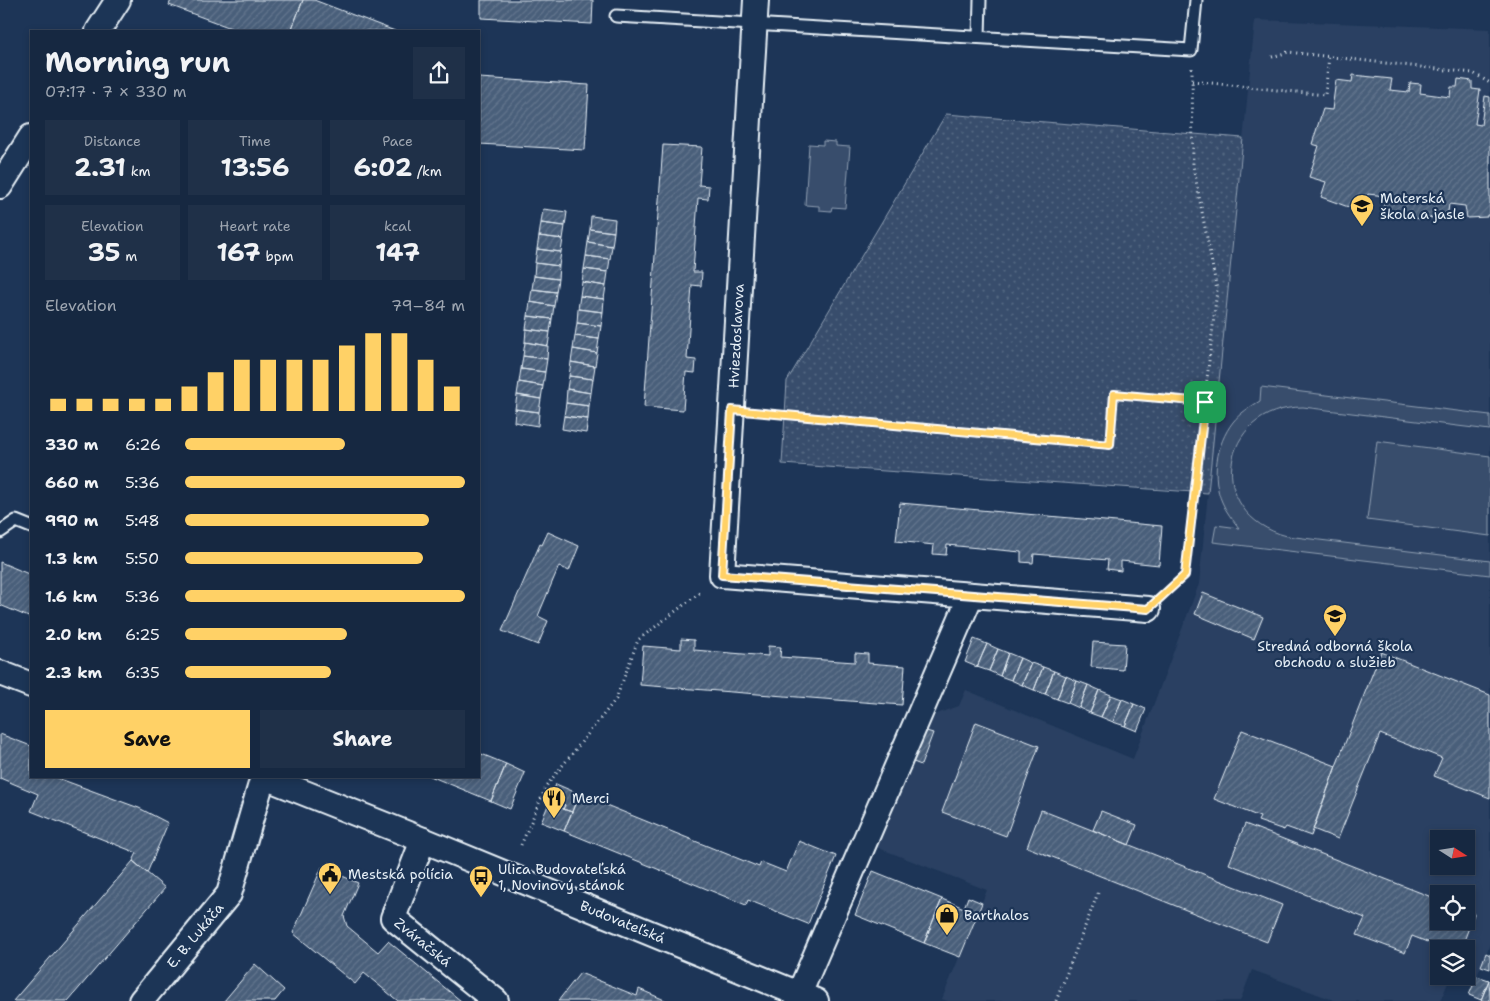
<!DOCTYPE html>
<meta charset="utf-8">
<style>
:root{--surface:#162841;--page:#1f3048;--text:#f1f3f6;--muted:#9ea6b1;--line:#35445a;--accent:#ffd166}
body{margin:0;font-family:"Shantell Sans",sans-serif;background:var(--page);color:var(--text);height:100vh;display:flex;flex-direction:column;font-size:19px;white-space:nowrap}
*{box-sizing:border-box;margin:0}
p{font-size:16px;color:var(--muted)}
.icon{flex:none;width:28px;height:28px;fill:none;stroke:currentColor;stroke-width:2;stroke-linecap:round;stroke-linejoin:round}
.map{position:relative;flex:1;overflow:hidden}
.details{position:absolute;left:30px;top:30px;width:450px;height:748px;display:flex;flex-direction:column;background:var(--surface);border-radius:0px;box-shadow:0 2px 8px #0003,0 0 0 1px var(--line)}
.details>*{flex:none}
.needle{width:32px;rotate:102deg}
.buttons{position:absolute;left:1430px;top:830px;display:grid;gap:10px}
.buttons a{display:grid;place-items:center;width:45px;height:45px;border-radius:0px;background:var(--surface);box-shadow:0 2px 8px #0003,0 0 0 1px var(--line);font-size:25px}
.pin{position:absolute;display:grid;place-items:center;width:42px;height:42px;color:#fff;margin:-21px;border-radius:10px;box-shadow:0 2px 8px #0006}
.round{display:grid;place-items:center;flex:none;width:52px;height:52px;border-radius:0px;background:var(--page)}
.head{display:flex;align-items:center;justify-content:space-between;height:85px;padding:0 15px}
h1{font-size:28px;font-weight:700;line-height:38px}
.stats{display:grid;grid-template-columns:repeat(3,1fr);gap:8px;height:85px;padding:5px 15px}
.stats div{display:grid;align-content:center;border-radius:0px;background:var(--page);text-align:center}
.stats b{font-size:25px;font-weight:700}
.stats small{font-size:14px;font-weight:400}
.stats p{font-size:14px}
.chart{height:140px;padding:10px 15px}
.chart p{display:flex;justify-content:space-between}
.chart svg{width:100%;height:90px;margin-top:5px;stroke:var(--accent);stroke-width:6}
.primary-button{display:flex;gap:10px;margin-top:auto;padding:10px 15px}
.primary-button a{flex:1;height:58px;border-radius:0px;background:var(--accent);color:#111;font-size:20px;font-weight:700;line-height:58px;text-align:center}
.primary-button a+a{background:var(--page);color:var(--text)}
ul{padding:0 15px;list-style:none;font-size:16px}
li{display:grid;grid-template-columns:80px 60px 1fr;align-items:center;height:38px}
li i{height:12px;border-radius:6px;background:var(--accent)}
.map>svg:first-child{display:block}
</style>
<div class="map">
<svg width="1490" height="1001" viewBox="0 0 1490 1001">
<defs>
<pattern id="grass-dots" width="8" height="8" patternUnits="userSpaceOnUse" patternTransform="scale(1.25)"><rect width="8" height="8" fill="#374d6c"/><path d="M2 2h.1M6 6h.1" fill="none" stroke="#546782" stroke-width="1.8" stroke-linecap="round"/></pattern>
<pattern id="building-hatch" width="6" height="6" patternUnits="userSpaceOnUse" patternTransform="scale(1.25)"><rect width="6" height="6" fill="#495e7a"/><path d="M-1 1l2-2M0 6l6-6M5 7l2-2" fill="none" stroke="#63768e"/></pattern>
</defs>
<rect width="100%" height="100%" fill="#1d3557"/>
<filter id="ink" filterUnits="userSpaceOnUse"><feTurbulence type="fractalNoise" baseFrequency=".02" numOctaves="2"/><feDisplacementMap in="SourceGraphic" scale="10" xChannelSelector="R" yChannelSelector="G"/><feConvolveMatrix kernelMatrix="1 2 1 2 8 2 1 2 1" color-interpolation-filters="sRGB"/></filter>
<g filter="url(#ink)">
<path fill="#2a4162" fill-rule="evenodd" d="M1255,20L1490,29V944L1477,976L1466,972V949H1439V976H1451L1440,1001H1336L1252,970L1240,1001H948L942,999L987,890L876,847L923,730L937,714L959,706L966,690L1133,759L1199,584ZM1439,839H1466V866H1439ZM1439,894H1466V921H1439Z"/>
<path fill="url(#grass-dots)" stroke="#909fb2" d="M946,114L1243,138L1208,493L782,464L787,381Z"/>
<path fill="#374d6c" stroke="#909fb2" d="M823,141L836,142V146L850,147L845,208L832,207L831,211L819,210V206L805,205L809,144L823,145Z
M1261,387L1490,415V430L1303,407C1218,407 1204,515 1287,536L1490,561V575L1213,542L1216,525L1239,528C1233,520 1226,512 1222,502C1211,477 1216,444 1233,422C1240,413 1250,407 1260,401Z
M1377,441L1490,456V536L1367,520Z"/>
<path fill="url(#building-hatch)" stroke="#e8f1f8" d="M171,0H303L291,31H239L169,5Z
M303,0H314L395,31H291Z
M481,0H593L592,24L481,18Z
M1353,75L1392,79L1390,90L1409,92L1410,83L1421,84L1420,93L1450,97L1451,87H1457L1458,79L1472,81V89L1480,90L1475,124L1481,125L1485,96L1490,97V215H1487V217L1467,218L1465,206L1449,204L1447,220L1420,216V219L1409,217V215L1383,212L1385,196L1368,194L1362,212L1321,197L1326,182L1309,177L1319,146L1312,144L1323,109L1332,110L1336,80L1352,82Z
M479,78L589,85L585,150L479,144Z
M663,145L702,147L699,185L709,186L708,199L698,198L693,272H702L701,286L692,285L687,359L696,360L695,373L686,372L683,410L644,407Z
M543,209L567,212L565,226L541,223Z
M591,216L615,219L614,232L590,229Z
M541,223L565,226L563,239L539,236Z
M590,229L614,232L612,246L588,242Z
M539,236L563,239L561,252L537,249Z
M588,242L612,246L610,259L586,256Z
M537,249L561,252L559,266L535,263Z
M586,256L610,259L608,272L584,269Z
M535,263L559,266L558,279L534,276Z
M584,269L608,272L606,286L582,282Z
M534,276L558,279L556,292L532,289Z
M582,282L606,286L604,299L580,296Z
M532,289L556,292L554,306L530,302Z
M580,296L604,299L603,312L578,309Z
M530,302L554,306L552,319L528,316Z
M578,309L603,312L601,326L577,323Z
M528,316L552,319L550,332L526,329Z
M577,323L601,326L599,339L575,336Z
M526,329L550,332L548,346L525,342Z
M575,336L599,339L597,353L573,349Z
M525,342L548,346L547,359L523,356Z
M573,349L597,353L595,366L571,362Z
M523,356L547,359L545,372L521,369Z
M571,362L595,366L593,379L569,376Z
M521,369L545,372L543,386L519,382Z
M569,376L593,379L591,393L567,389Z
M519,382L543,386L541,399L517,395Z
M567,389L591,393L589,406L566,403Z
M517,395L541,399L539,412L515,409Z
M566,403L589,406L588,419L564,416Z
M515,409L539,412L538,426L514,422Z
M564,416L588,419L586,433L562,429Z
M900,503L1162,526L1159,565L1121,561V571L1107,569L1108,560L1034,554L1033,563L1021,562V552L947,545L946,555L933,554L934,545L896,541Z
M548,532L579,546L569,571L559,566L538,616L548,621L538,645L502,631L540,544L542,545Z
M0,562L31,575V618L0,605Z
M1203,593L1263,617L1254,639L1195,614Z
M681,639L694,640V650L768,656V646L781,647L780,657L855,662V653L868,654V663L905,666L902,705L640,685L643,646L681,649Z
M974,639L987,644L977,667L965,662Z
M1093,642L1125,644L1123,670L1091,667Z
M987,644L998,649L989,671L977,667Z
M998,649L1008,653L1000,676L989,671Z
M1381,652L1490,695V798L1434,776L1442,758L1380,734L1338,839L1313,829L1336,766Z
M1008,653L1020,658L1011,680L1000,676Z
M1020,658L1031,663L1022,685L1011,680Z
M1031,663L1043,667L1034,690L1022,685Z
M1043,667L1054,671L1045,694L1034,690Z
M1054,671L1066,676L1057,699L1045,694Z
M1066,676L1077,681L1068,703L1057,699Z
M1077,681L1088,685L1079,708L1068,703Z
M1088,685L1099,690L1090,713L1079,708Z
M1099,690L1111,695L1101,717L1090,713Z
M1111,695L1122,699L1113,722L1101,717Z
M1122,699L1134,704L1125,726L1113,722Z
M1134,704L1146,709L1137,731L1125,726Z
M976,722L1039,746L1006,836L942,812Z
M923,730L933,733L921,765L911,761Z
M1242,730L1336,766L1311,836L1286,827L1284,830L1258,821L1260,817L1214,799Z
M0,734L31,746V776H52L139,808L168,823L147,873L133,861L137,853L31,811L38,794L0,778Z
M479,753L506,764L491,801L430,776H479Z
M506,764L525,773L510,809L491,801Z
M556,784L579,794L572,812L563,809L565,805L552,800L551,804L549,803Z
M579,794L759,867L761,862L786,872L799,841L836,856L808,924L748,900L746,905L564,831Z
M552,800L565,805L563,809L572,812L564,831L541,822L549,803L551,804Z
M1041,810L1282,905L1267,942L1027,847Z
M1101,811L1137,825L1129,845L1093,830Z
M1245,824L1439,900V921H1466V910L1474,914L1461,949H1445L1412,936L1405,953L1357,935L1365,918L1229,864Z
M133,861L165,888L68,1001H13Z
M322,867L358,883L344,916L347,926L378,952L388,941L461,1001H398L364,973L355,984L293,933Z
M873,871L942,899L924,943L855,915Z
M968,897L982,903L960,957L924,943L942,899L964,908Z
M1486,953L1490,955V969L1481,966Z
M255,964L284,990L275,1001H224Z
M580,973L637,996L639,989L667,1001H558Z
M1477,976L1489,980L1481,1000L1469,995Z
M1489,980L1490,1001H1484L1481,1000Z"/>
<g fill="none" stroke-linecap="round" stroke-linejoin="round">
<g stroke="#e8f1f8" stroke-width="15">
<path id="service" d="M616,16L1191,50L1196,0
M979,37L980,0
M0,532L16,521L31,527"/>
</g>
<g stroke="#e8f1f8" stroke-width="28">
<g id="minor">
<path d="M756,0L722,575L1148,609"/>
<path d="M98,31L118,0"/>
<path d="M0,186L31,137"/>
<path d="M0,673L31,685"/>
<path id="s1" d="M262,776L423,840L816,1001"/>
<path id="s2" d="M423,840L393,918L496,1001"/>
<path d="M799,994L971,595"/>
<path id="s3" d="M141,1001L229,894L263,777"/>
</g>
</g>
<path stroke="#e8f1f8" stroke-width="3" stroke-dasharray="1 4" stroke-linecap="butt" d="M1272,57L1288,52L1473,73L1490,83
M1192,81L1325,95L1329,56
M757,413L1110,445L1114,394L1205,402
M1167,592L1185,575L1217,290L1193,165L1192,68
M521,845L547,785L616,699L638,640L702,591
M1056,1001L1098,893"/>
<use href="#service" stroke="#1d3557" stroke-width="11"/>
<use href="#minor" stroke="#1d3557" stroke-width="24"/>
</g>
</g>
<g fill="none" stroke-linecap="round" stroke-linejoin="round" filter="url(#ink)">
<g stroke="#fff" stroke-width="10">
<path id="route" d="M1114,394L1205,402L1185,575L1148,609L722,575L732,410L1110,445Z"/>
</g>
<use href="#route" stroke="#ffd166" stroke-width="6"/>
</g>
<defs>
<g id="school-pin" transform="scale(1.25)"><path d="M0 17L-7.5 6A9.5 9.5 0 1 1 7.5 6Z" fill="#ffd166" stroke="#1d3557"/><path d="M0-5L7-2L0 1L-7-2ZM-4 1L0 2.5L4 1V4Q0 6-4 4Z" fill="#111"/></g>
<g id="restaurant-pin" transform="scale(1.25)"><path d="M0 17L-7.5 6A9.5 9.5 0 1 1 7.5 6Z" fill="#ffd166" stroke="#1d3557"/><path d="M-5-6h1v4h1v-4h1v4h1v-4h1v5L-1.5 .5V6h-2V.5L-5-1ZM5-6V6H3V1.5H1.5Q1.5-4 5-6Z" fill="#111"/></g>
<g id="civic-pin" transform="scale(1.25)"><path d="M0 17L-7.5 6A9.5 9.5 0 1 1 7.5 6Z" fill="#ffd166" stroke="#1d3557"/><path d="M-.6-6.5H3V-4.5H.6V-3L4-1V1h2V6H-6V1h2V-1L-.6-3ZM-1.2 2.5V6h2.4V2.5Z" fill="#111"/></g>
<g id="bus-pin" transform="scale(1.25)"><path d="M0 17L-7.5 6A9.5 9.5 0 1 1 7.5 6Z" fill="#ffd166" stroke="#1d3557"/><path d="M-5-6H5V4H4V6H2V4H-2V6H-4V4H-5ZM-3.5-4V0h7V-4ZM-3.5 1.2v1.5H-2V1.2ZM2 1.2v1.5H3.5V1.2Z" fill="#111"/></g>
<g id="shop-pin" transform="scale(1.25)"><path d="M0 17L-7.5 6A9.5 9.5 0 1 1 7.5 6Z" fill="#ffd166" stroke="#1d3557"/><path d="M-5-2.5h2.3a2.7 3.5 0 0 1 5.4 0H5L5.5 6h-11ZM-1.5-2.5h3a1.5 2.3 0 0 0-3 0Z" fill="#111"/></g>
</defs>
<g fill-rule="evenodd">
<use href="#school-pin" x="1362" y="206"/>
<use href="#school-pin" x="1335" y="616"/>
<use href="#restaurant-pin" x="554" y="798"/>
<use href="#civic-pin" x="330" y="874"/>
<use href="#bus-pin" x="481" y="877"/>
<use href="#shop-pin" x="947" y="915"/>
</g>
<g text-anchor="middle" stroke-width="4.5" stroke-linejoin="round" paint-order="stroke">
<g font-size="14" fill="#e8f1f8" stroke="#1d3557" text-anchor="start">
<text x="1380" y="203">Materská<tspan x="1380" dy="16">škola a jasle</tspan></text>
<text x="1335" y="651" text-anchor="middle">Stredná odborná škola<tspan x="1335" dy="16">obchodu a služieb</tspan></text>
<text x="572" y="803">Merci</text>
<text x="498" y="874">Ulica Budovateľská<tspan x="498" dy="16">1, Novinový stánok</tspan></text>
<text x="348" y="879">Mestská polícia</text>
<text x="964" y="920">Barthalos</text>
</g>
<g font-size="14" fill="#e8f1f8" stroke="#1d3557">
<text transform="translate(736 336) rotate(-87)" y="5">Hviezdoslavova</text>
<text dy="5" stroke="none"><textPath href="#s1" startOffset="389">Budovateľská</textPath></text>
<text dy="5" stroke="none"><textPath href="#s3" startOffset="85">E. B. Lukáča</textPath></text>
<text dy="5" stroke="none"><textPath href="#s2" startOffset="122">Zváračská</textPath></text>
</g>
</g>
</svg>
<div class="buttons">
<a><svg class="needle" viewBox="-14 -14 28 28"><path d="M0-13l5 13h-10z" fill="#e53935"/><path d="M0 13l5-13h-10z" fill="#9ea6b1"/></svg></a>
<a><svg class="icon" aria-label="locate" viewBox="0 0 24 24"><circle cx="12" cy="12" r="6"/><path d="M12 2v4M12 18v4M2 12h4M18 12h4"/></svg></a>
<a><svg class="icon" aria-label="layers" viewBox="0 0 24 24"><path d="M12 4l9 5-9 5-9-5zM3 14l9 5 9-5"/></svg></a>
</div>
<div class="pin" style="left:1205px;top:402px;background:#1e9e55"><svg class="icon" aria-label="arrive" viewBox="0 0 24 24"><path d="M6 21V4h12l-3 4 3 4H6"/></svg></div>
<section class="details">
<div class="head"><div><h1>Morning run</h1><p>07:17 · 7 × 330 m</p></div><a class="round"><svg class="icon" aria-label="share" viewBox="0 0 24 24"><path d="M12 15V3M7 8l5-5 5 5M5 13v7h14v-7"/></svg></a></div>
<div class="stats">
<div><p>Distance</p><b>2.31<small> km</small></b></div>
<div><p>Time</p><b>13:56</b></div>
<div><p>Pace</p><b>6:02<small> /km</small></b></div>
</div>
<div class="stats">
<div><p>Elevation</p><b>35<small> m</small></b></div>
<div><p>Heart rate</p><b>167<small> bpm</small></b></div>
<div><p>kcal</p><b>147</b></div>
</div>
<div class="chart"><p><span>Elevation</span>79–84 m</p>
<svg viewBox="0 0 160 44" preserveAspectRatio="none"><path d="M5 44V38M15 44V38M25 44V38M35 44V38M45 44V38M55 44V32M65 44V25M75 44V19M85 44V19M95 44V19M105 44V19M115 44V12M125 44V6M135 44V6M145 44V19M155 44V32"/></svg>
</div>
<ul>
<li><b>330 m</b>6:26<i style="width:57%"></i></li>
<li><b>660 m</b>5:36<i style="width:100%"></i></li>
<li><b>990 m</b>5:48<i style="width:87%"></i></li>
<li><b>1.3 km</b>5:50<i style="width:85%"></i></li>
<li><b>1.6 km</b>5:36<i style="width:100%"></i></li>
<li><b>2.0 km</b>6:25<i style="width:58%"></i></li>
<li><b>2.3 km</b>6:35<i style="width:52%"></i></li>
</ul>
<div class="primary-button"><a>Save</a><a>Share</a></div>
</section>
</div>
